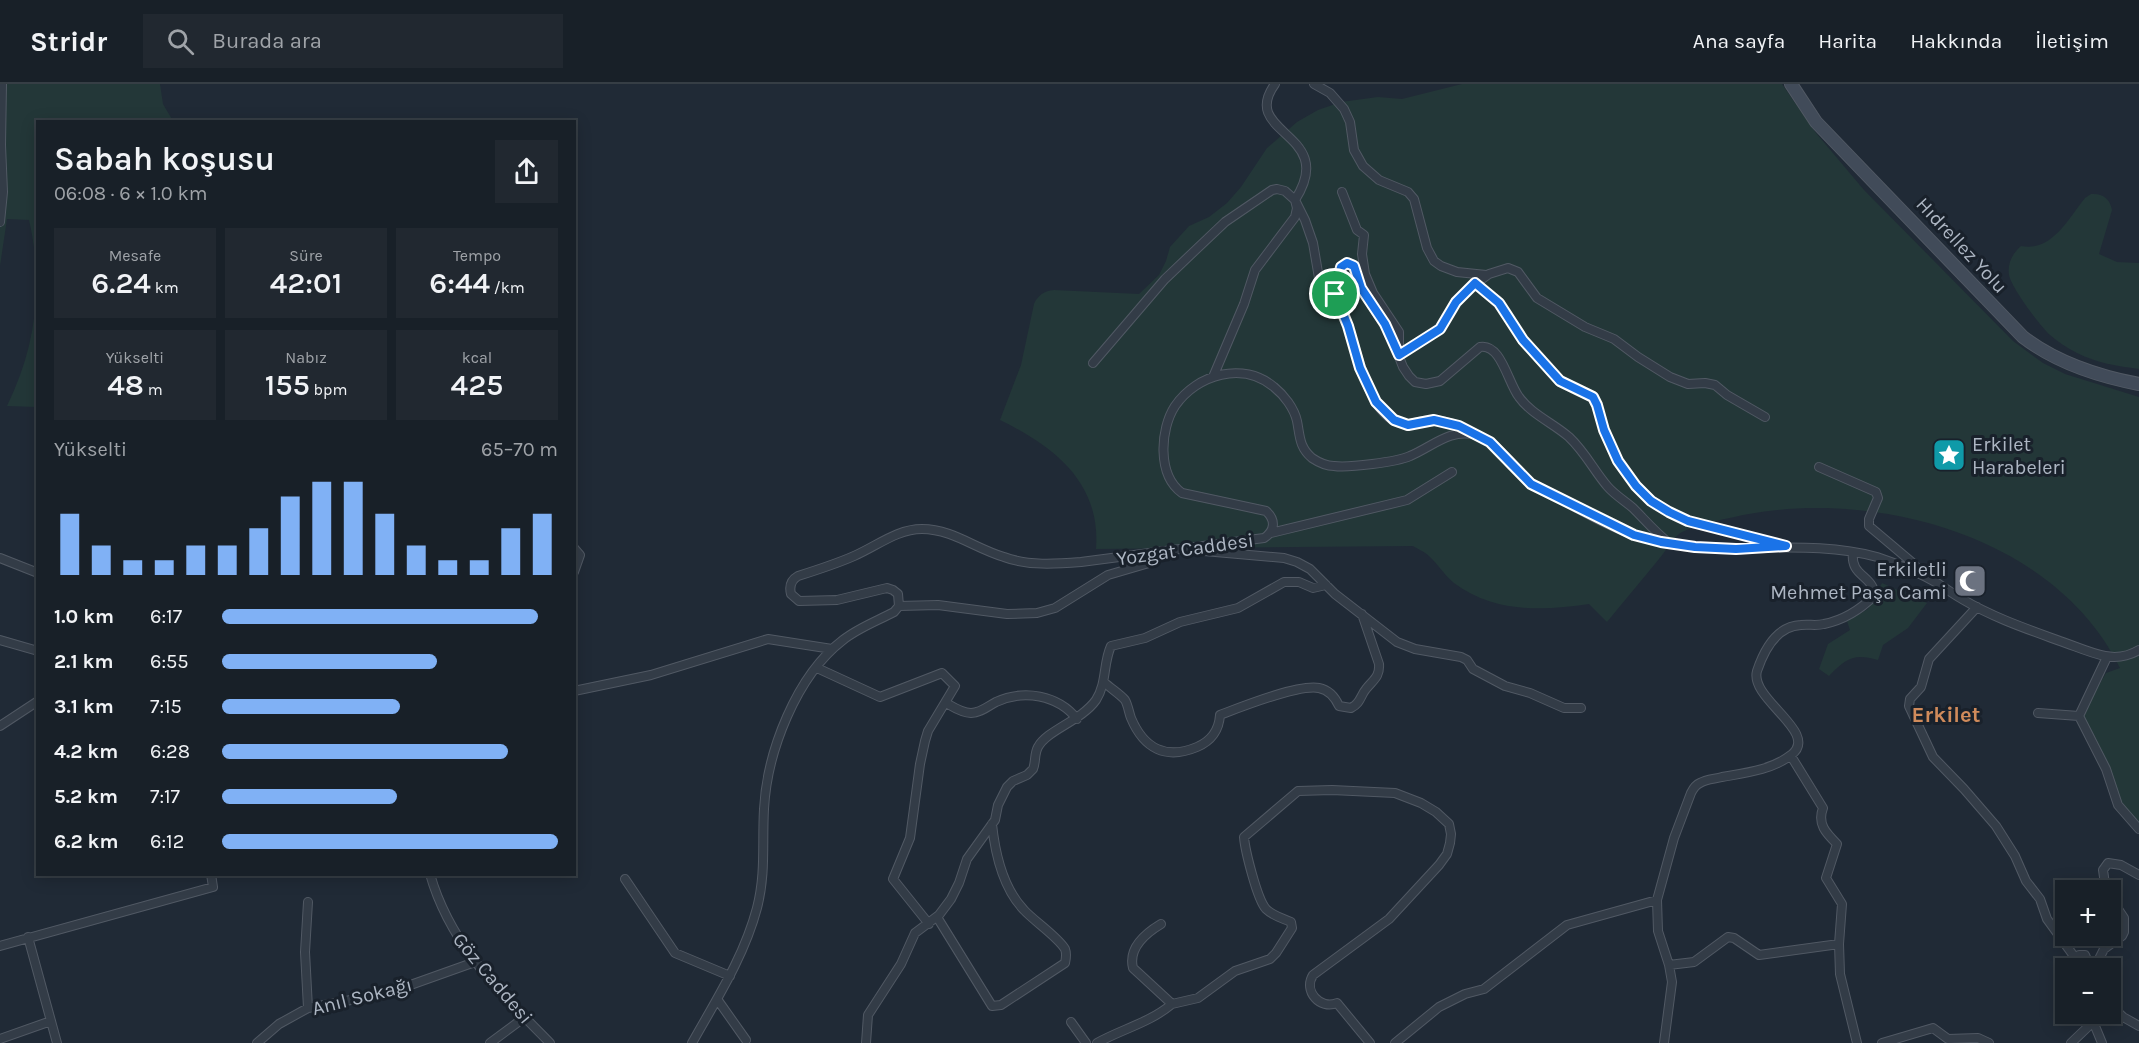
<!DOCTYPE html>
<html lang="tr">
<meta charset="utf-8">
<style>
:root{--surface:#182028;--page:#212830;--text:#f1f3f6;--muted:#9fa3a8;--line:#363e45;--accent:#80b1f5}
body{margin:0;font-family:Karla,sans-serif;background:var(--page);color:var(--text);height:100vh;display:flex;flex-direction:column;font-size:22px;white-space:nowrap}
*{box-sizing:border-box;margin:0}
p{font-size:20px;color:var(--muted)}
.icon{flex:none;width:33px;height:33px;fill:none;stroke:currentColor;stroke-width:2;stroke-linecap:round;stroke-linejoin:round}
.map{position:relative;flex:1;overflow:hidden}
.drawer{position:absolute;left:36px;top:36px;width:540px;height:756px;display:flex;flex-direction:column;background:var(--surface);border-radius:0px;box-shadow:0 3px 15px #0003,0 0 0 2px var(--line)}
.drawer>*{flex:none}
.controls{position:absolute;left:2055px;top:796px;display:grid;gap:12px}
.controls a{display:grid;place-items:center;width:66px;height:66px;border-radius:0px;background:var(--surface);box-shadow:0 3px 15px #0003,0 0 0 2px var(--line);font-size:30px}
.pin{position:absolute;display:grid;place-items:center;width:51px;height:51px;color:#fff;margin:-26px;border:3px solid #fff;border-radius:50%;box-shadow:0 2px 6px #0007}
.round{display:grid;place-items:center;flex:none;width:63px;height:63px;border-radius:0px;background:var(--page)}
.summary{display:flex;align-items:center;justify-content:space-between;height:102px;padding:0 18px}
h1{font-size:33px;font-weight:600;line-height:45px}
.metrics{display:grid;grid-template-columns:repeat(3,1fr);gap:9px;height:102px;padding:6px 18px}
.metrics div{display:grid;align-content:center;border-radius:0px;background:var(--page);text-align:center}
.metrics b{font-size:30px;font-weight:600}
.metrics small{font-size:16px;font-weight:400}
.metrics p{font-size:16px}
.chart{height:168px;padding:12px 18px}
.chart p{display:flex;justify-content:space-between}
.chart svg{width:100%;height:108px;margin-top:6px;stroke:var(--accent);stroke-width:6}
ul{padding:0 18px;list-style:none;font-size:20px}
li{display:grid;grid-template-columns:96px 72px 1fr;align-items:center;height:45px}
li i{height:15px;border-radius:8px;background:var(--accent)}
header{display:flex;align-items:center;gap:36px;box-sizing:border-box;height:84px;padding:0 30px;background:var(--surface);border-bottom:2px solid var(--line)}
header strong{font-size:28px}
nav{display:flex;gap:33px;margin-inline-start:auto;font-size:21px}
.search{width:420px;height:54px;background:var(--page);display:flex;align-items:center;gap:15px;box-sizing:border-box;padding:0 21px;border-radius:0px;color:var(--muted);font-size:22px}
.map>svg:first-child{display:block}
</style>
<header>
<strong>Stridr</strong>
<div class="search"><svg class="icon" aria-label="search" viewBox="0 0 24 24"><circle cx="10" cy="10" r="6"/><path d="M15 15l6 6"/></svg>Burada ara</div>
<nav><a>Ana sayfa</a><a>Harita</a><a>Hakkında</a><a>İletişim</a></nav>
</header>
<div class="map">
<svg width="2139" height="959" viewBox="0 0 2139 959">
<rect width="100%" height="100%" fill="#202a36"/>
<path fill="#233738" d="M0,0H160L163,20L173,37L38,38L37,323L7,322C36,263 44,201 29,136L7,135L0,182Z
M1462,0H1782L1816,49L1864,106L2013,257L2043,279L2065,290L2139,313V746L2125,732L2082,630L2106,589L2120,584C2057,455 1882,406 1749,430C1733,433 1692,441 1679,450C1672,456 1665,468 1659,475C1642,496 1624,517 1607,538L1589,520C1543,527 1494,529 1454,499C1444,491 1438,480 1429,472C1425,468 1418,465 1413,462L1096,465C1101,399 1055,363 1000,336L1021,281L1034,220C1038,211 1044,207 1054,206L1139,210L1159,191L1166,177L1170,163L1189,142L1209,133L1227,119L1241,103L1267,64L1297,38L1318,26L1341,18L1378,13L1402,15Z
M2091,110C2102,109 2110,114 2112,126L2099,170L2117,178L2139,179V285C2117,282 2097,279 2077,269C2067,264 2058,258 2050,251C2040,242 2011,203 2009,191C2007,179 2013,169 2021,162C2052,168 2068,135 2085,114Z
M1882,499L1927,519L1908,544L1883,561L1878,576C1854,569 1846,574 1829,592L1819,585L1828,560L1850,546L1847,537L1868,525Z"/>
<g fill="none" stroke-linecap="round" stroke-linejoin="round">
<g stroke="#515964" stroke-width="10">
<path id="street" d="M1275,0C1238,51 1339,48 1295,116L1305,136L1313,159L1320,200L1324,208L1329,211L1335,210L1341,183L1347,179L1352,180L1361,204L1390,250L1403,283L1409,292L1415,298L1426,300L1440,297L1480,263C1501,259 1508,299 1519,313C1531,330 1553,339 1569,353C1586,369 1594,387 1608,403C1615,411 1625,417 1633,424C1645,436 1655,448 1669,459
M1314,0L1330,9L1344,25L1350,38L1354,66L1363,82L1379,96L1408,108L1414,115L1427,164L1434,177L1441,182L1457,188L1486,191
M1342,108L1357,146L1364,151L1362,170L1365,190L1373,209L1399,248V265
M0,138L3,108L1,61L2,0
M1475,199L1499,219L1523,256L1560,297L1593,313L1597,321L1604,346L1618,377L1629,394L1651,416L1669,428L1687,437L1777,460
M1335,210C1341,224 1347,239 1352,254C1360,279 1372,338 1406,340C1412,341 1418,337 1424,337C1442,334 1458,340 1473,350
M1399,271L1440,245L1456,218L1468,205L1489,190L1508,184L1518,188L1537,214L1585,243L1614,255L1638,273L1670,293L1688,300L1705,299L1715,301L1727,311L1765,333
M1093,279L1165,195L1225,138L1272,106L1277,105L1285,107L1295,116L1297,124L1295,133L1255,186L1244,220L1213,293
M1819,383L1876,408L1878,414L1869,435V442L1914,480L1921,490
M1271,449L1407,416L1452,388
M574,464L580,471L574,488
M1204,467L1284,474L1297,478L1310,485L1335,510L1397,558L1415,565L1461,573L1467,576L1473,585L1505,602L1530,609L1564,624H1581
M0,474L38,489
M899,522L938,521L1007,530L1037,529L1055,524L1108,491L1149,479L1162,469
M1977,523L1929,575L1921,603L1910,615L1909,622L1933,673L1964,705L1996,742L2015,772L2026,797L2040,815L2047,835L2076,875L2078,885
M0,556L38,567
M2107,573L2079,632L2106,685L2118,721L2139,745
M817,584L880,613L942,589L955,602L928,647L925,657L920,680L910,754L893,795L929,840
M1104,598C1110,604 1120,610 1125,616C1128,621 1129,629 1131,634C1144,665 1166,676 1197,663C1211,657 1219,646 1220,631C1241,623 1298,600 1319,604C1329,606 1335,613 1339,622L1351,624C1361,619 1360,612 1366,605C1373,596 1380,593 1379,580L1362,530
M574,607L651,591L768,555L832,565
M946,619C953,623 962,629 971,629C981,629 988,622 996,618C1024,605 1058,611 1077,635
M2038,629L2079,632
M0,642L38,617
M1791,672L1823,724C1817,740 1826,749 1837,760L1826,794L1842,820L1839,860
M430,790C450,861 500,908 550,959
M625,795L675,869L730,892
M2106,807L2103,786L2108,779L2121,781L2139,791
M937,833L992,922L1001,921L1065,879C1066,874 1067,870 1065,865C1058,853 1034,837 1024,826C1003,804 995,769 992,740
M28,853L57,959
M0,862L213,803L211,790
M2076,875L2079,871H2085L2091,885
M1669,881L1694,878L1728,853L1734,854L1759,871L1839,860L1840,890L1857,959
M2094,885L2104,865L2122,852L2124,848V834L2110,813
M717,915L746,956
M1172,920L1198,914L1235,887L1270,875L1276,869L1292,844L1291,838C1282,834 1273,832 1266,825C1257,815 1245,766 1244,753L1298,707L1332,706L1395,709L1421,719L1436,728L1449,740L1451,750L1450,759L1447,770L1439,781L1389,835L1313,891C1303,907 1320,926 1337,919L1370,959
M2110,921L2123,933L2139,942
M308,924L305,868L308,818
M2090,930L2102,959
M1071,938L1086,959
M0,955L51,937
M257,959L279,940L308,924L388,909L475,878
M490,959L525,933
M692,959C716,916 744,873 757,824C766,789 762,760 764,725C767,668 796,592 843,556C858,544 877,537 894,528L899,522L898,510L893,506L887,504L837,516L799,517L791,510C789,502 791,496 798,492C817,486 836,480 854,472C877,462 897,445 922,445C952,445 976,465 1004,473C1028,482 1056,480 1081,478L1264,454C1275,447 1276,436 1266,427L1182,409C1157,391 1160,345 1175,322C1197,290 1243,277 1274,303C1284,311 1294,324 1297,337C1300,352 1299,363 1312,374C1318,378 1326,382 1334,382C1348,384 1397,378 1410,372C1432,363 1450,344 1476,351C1498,358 1512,383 1529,398C1538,405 1550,410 1560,415C1585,428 1609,443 1635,451C1713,478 1798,451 1877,473C1898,480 1918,488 1937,499C1945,504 1953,510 1962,515C1992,533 2027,545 2060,557C2075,562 2090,569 2105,572C2116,574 2129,572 2139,566
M866,959L868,931L901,880L915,849L939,831L951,815L959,799L967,775L995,736L998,721L1007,703L1013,697L1027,691L1033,685C1036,678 1034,670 1038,663C1047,646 1081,637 1096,616C1107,599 1103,579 1111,562L1145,554L1180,538L1238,524L1284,498H1299L1313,504L1326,501
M1097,959C1122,945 1149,939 1172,920L1133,884C1128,864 1146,849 1161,840
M1395,959L1439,923L1465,910L1484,905L1567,841L1657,816
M1664,959L1672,898L1669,881L1658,847L1657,816L1674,754L1691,709C1693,705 1695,701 1700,699C1706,695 1715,695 1722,693C1745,689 1772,686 1791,671C1821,649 1749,615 1757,587C1764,566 1776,542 1801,541C1809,540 1816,542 1824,540C1844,536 1861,525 1875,511C1872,490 1850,493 1853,468
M1882,959L1933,944L1948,955L1978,954L1989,959
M2071,959L2093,938"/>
</g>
<g stroke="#515964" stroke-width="14">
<path id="secondary" d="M1791,0L1816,38L2023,253C2057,279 2097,292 2139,300"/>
</g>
<use href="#street" stroke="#333c47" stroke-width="8"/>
<use href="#secondary" stroke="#414b59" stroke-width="12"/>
</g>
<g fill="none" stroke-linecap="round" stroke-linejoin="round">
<g stroke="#fff" stroke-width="12">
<path id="route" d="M1347,179L1354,182L1361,204L1385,240L1399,271L1440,245L1456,218L1475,199L1499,219L1523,256L1560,297L1593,313L1597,321L1604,346L1618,377L1636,402L1651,417L1669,428L1688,437L1786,462L1736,465L1695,463L1661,458L1634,451L1531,400L1490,358L1459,342L1434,336L1408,341L1394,336L1376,318L1360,284L1348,242L1335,210L1341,183Z"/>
</g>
<use href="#route" stroke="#1a73e8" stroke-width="8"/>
</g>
<defs>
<g id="sight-square" transform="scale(1.725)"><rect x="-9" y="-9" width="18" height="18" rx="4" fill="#0f9aa8" stroke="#19212b"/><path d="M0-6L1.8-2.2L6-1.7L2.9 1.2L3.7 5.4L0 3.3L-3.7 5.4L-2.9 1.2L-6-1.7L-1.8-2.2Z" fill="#fff"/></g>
<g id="mosque-square" transform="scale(1.725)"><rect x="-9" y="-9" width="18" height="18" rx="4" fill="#6b7280" stroke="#19212b"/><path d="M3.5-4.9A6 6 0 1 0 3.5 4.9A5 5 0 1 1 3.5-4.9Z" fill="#fff"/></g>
</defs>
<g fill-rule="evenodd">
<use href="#sight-square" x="1949" y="371"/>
<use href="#mosque-square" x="1970" y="497"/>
</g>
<g text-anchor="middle" stroke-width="6" stroke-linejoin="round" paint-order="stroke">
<g font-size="20" fill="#adb6c3" stroke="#19212b">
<text transform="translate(1962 161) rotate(47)" y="7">Hıdrellez Yolu</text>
<text transform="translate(1185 465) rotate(-8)" y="7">Yozgat Caddesi</text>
<text transform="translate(493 894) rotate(50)" y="7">Göz Caddesi</text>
<text transform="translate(362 912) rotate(-14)" y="7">Anıl Sokağı</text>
</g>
<g font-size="20" fill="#adb6c3" stroke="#19212b" text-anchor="start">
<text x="1972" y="367">Erkilet<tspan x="1972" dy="23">Harabeleri</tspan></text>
<text x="1947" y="492" text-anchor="end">Erkiletli<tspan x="1947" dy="23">Mehmet Paşa Cami</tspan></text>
</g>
<g font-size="22" font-weight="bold" fill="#d08b5b" stroke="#19212b">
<text x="1946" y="638">Erkilet</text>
</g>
</g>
</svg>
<div class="controls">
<a>+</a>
<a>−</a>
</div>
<div class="pin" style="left:1335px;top:210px;background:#1e9e55"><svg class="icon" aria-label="arrive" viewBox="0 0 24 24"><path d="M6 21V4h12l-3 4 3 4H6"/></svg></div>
<section class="drawer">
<div class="summary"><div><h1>Sabah koşusu</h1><p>06:08 · 6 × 1.0 km</p></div><a class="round"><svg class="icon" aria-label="share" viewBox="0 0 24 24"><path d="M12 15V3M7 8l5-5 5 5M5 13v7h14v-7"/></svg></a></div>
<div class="metrics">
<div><p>Mesafe</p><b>6.24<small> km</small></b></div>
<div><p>Süre</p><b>42:01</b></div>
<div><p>Tempo</p><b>6:44<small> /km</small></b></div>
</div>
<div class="metrics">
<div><p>Yükselti</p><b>48<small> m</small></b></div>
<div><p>Nabız</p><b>155<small> bpm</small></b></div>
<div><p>kcal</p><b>425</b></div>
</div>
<div class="chart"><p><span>Yükselti</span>65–70 m</p>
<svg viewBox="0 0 160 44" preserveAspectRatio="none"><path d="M5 44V19M15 44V32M25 44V38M35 44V38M45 44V32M55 44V32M65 44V25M75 44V12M85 44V6M95 44V6M105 44V19M115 44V32M125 44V38M135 44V38M145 44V25M155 44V19"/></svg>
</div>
<ul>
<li><b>1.0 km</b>6:17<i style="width:94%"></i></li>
<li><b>2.1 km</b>6:55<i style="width:64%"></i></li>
<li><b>3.1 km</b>7:15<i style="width:53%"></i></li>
<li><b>4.2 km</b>6:28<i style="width:85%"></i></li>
<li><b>5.2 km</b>7:17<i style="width:52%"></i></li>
<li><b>6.2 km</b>6:12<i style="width:100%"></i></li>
</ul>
</section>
</div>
